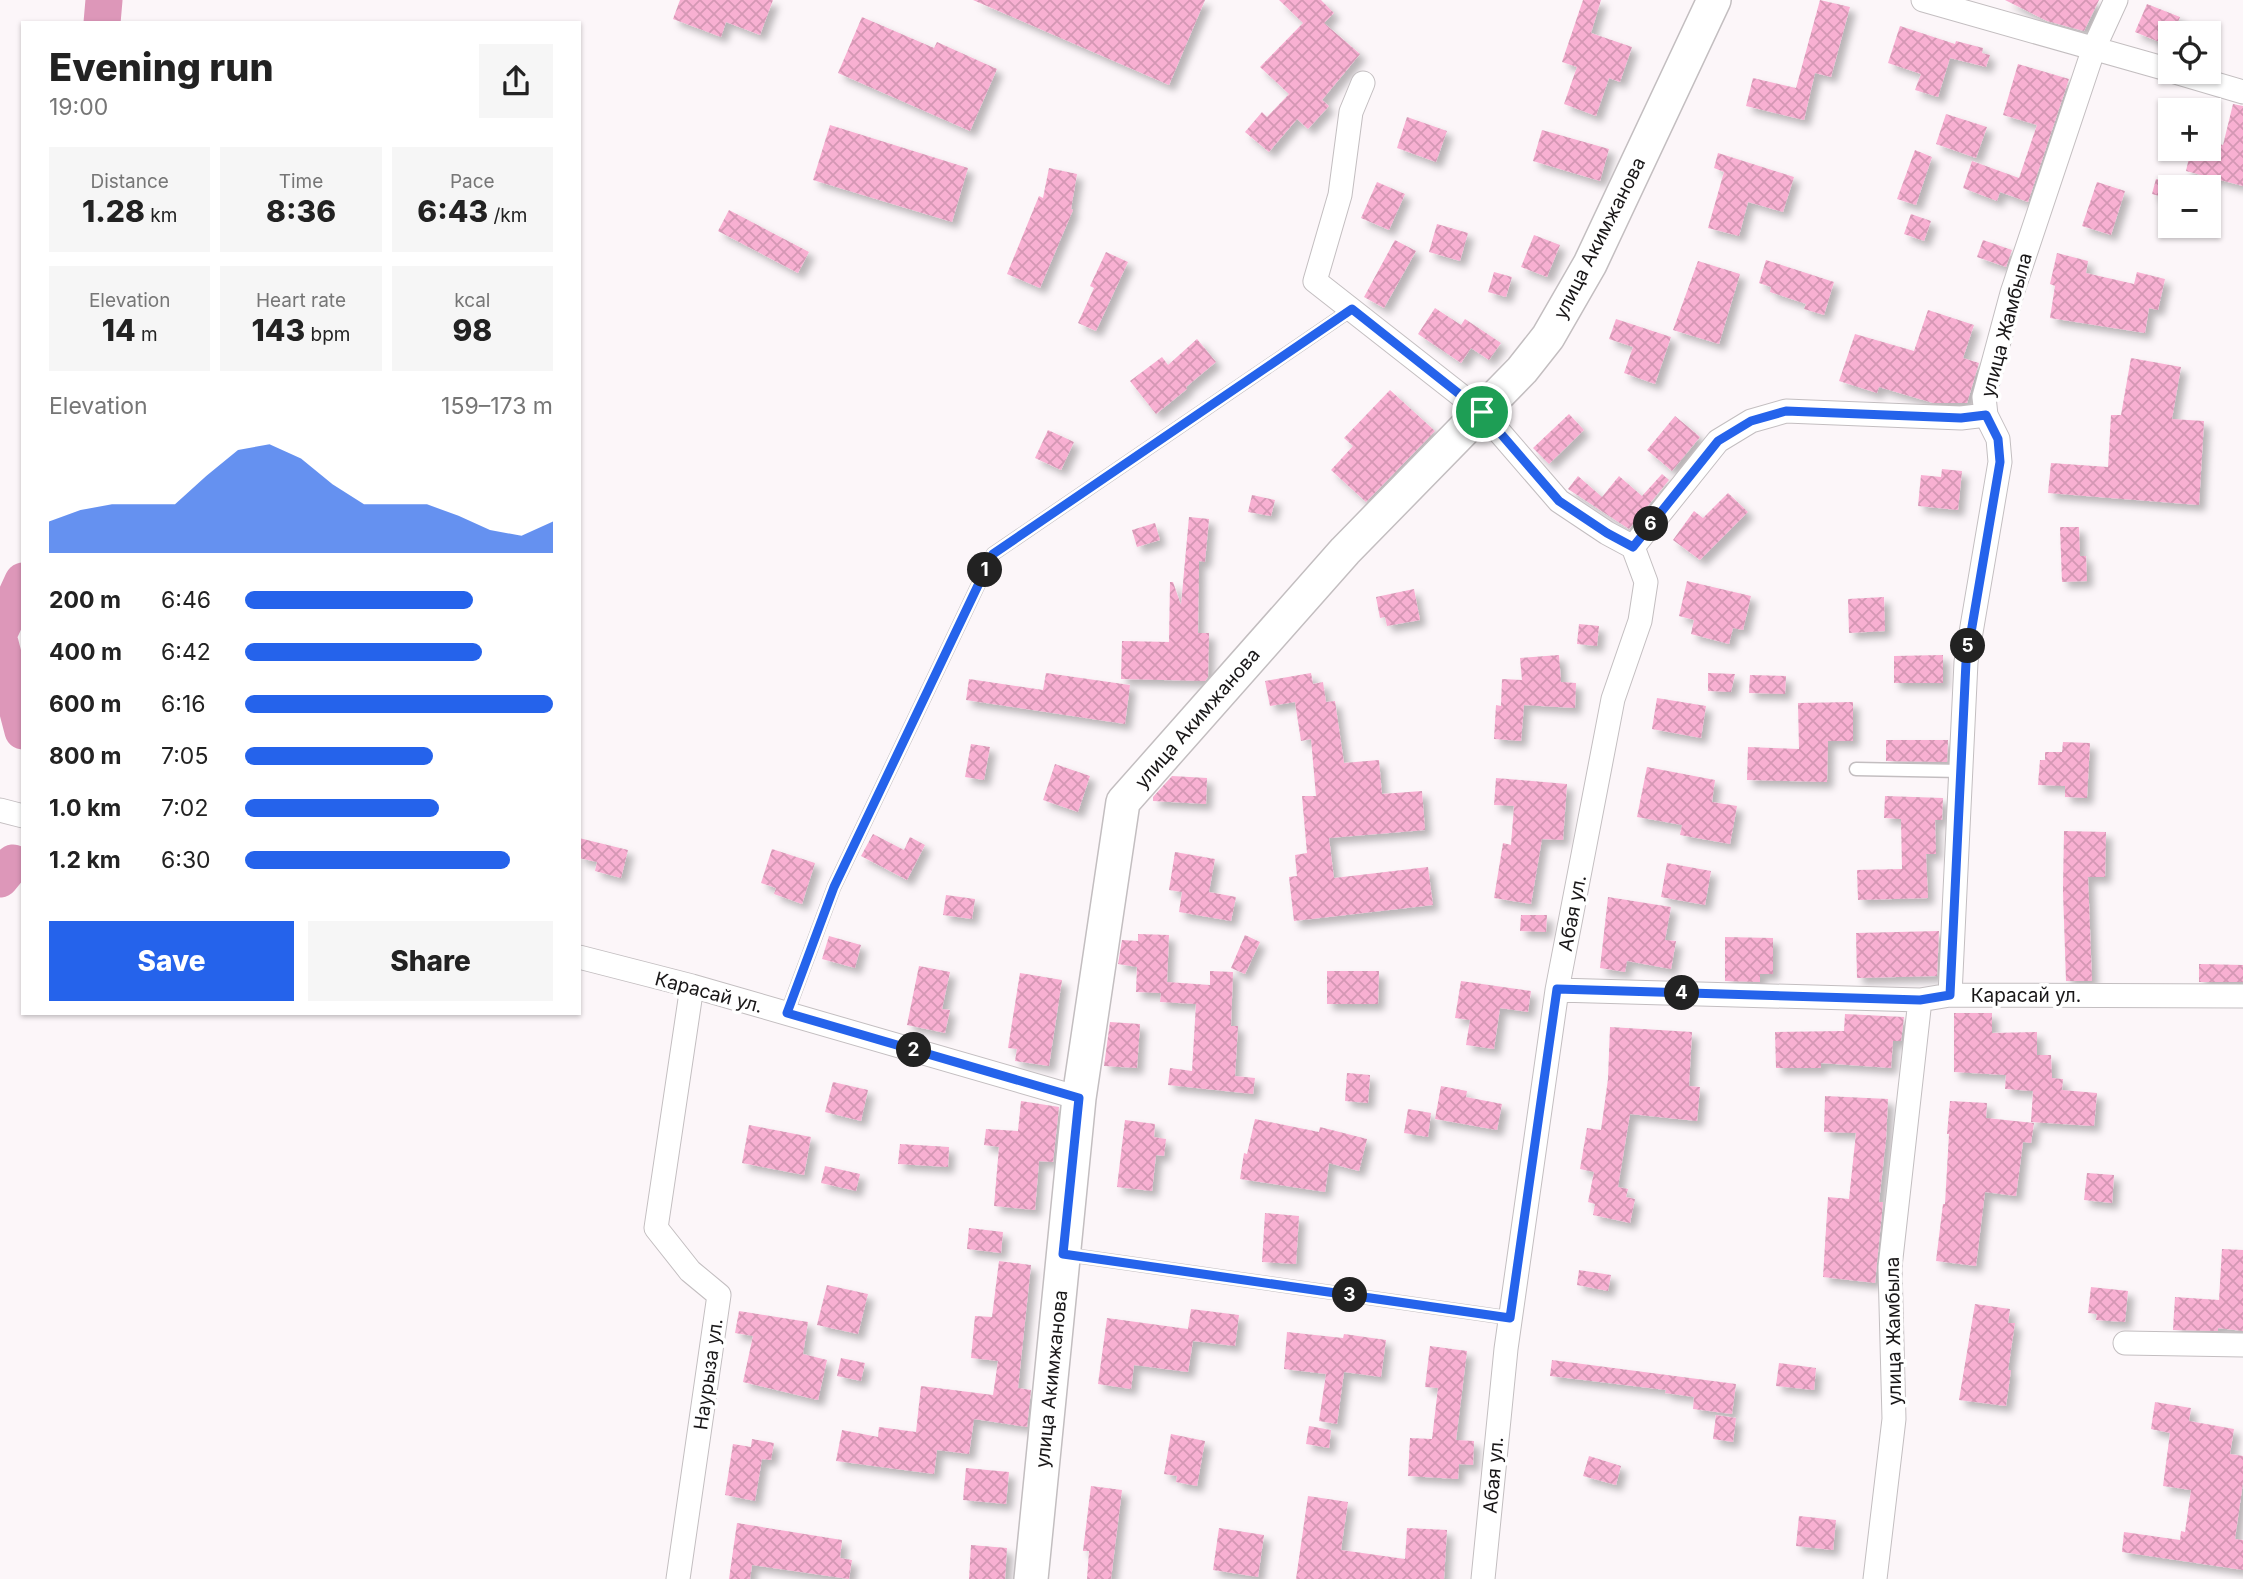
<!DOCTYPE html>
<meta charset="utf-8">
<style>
:root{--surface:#fff;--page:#f6f6f6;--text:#222;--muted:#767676;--accent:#2563eb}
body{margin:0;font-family:Inter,sans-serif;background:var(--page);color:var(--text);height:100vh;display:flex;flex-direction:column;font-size:26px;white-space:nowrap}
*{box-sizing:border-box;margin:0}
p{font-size:23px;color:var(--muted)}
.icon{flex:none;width:38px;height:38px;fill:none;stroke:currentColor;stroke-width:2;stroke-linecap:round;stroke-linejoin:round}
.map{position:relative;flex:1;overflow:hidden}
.sheet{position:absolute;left:21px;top:21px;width:560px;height:994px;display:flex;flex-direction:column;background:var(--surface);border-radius:0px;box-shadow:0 2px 5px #0004}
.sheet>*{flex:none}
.tools{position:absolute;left:2158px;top:21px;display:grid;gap:14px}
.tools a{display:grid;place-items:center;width:63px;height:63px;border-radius:0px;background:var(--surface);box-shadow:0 2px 5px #0004;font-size:35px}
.pin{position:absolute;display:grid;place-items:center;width:60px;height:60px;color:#fff;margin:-30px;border:4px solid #fff;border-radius:50%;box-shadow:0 2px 7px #0007}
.km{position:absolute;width:35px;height:35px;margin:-18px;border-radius:50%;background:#222;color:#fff;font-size:19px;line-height:35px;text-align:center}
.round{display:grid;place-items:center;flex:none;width:74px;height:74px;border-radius:0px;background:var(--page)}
.headline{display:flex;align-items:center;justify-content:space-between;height:119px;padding:0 28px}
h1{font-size:38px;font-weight:800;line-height:52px}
.metrics{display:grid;grid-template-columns:repeat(3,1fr);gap:10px;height:119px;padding:7px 28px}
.metrics div{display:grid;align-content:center;border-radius:0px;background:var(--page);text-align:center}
.metrics b{font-size:30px;font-weight:800}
.metrics small{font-size:19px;font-weight:400}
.metrics p{font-size:19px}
.chart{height:196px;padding:14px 28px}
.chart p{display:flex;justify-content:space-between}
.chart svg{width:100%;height:126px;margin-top:7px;fill:var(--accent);opacity:.7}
.action{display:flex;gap:14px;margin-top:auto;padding:14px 28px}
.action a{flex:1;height:80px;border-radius:0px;background:var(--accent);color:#fff;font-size:28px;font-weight:800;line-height:80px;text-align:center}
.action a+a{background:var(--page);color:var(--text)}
ul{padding:0 28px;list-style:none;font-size:23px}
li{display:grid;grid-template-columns:112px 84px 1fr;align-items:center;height:52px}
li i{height:18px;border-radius:9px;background:var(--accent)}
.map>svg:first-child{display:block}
</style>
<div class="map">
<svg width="2243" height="1579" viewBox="0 0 2243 1579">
<defs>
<pattern id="building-cross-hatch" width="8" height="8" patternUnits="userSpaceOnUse" patternTransform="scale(1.75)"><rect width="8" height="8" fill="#f8b0d2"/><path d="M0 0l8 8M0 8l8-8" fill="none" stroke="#d497b4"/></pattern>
<filter id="shadow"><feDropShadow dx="6" dy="6" stdDeviation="3.5" flood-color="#0004"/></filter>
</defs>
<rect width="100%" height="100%" fill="#fcf6f9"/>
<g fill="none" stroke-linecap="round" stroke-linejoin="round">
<path stroke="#dd97b9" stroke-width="37" d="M102,23L104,0
M0,631L23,581
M0,643L23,731
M0,879L13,863"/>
</g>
<path fill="url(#building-cross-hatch)" filter="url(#shadow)" d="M680,0H773L760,35L726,22L721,37L673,19Z
M973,0H1205L1169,85Z
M1279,0H1321L1334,13L1324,23L1360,54L1322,100L1329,106L1308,129L1297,119L1269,152L1245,132L1262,112L1267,117L1289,94L1260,67L1303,23Z
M1583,0H1601L1591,33L1632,47L1620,82L1609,78L1596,116L1564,104L1577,67L1562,62Z
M1820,0L1850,7L1831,77L1815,73L1804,120L1746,106L1753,78L1796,88Z
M2005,0H2099L2084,31L2047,21Z
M2147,4L2180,17L2174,33H2170L2169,46L2135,32Z
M862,17L934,48L937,42L997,69L970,131L838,73Z
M1900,26L1955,44L1956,41L1983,48L1982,53L1990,55L1986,67L1950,58L1938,97L1915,90L1921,74L1888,63Z
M2018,64L2069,79L2028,202L2000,192L1997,201L1963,188L1972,161L2019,178L2037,125L2003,115Z
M2233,104L2243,106V186L2186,171L2191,149H2208V141L2223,145Z
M1946,114L1987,127L1976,158L1936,144Z
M1407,117L1447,131L1436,162L1397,148Z
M830,125L968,168L952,222L813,180Z
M1542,130L1609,149L1600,181L1533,161Z
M1915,150L1932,157L1916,205L1897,199Z
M1718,153L1794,177L1783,212L1748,202L1739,236L1708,228L1724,172L1714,168Z
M1049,168L1077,174L1071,209L1073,210L1040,288L1007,274L1039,196L1043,198Z
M2156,179L2170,183V199L2152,194Z
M1377,182L1405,194L1389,230L1361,218Z
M2097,182L2125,191L2111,235L2082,226Z
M729,210L809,252L798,273L718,231Z
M1911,214L1931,221L1924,241L1904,234Z
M1437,224L1468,233L1460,261L1429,252Z
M1534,235L1560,245L1547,277L1521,267Z
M1395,240L1416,251L1384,308L1364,297Z
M1983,240L2012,250L2006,267L1977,257Z
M1106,252L1128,262L1096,331L1078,323L1094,288L1090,286Z
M2057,253L2088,261L2086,273L2134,284L2137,272L2165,279L2158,310L2149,308L2145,333L2050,318L2055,286L2050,284Z
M1766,260L1834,282L1824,315L1804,309L1806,304L1770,292L1771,287L1759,283Z
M1698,261L1740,274L1719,344L1673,330Z
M1494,272L1512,277L1506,297L1488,292Z
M1435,308L1461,325L1465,319L1501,343L1489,360L1471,348L1461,363L1418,334Z
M1928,310L1974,325L1963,358L1979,363L1967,403H1933L1879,387L1877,393L1839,381L1855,334L1914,351Z
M1616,319L1671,337L1655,384L1624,373L1633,347L1609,339Z
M1197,339L1216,362L1186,387L1187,389L1156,414L1130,381L1162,357L1168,365Z
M2131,358L2181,367L2172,419L2204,421L2199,505L2048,493L2051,463L2108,467L2111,415H2121Z
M1390,390L1435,431L1366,502L1331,470L1353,446L1344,438Z
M1569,414L1584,430L1549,464L1533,448Z
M1675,416L1700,437L1672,471L1647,450Z
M1048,430L1074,442L1061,470L1035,458Z
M1942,469L1962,471L1958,510L1918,506L1921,475L1941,477Z
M1662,474L1669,480L1629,529L1568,489L1578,476L1602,497L1619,476L1642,496Z
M1728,493L1748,512L1700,560L1673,540L1694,511L1703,518Z
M1252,495L1275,500L1271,516L1248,512Z
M1189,517L1209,519L1205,562L1199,561L1198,633H1209L1208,677L1205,681L1121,679L1122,641L1169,642L1170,582H1173L1181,605Z
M1155,523L1160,540L1137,547L1132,530Z
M2060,527H2079L2080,556H2086L2087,581L2062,582Z
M1687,581L1751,596L1743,630L1733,628L1729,644L1691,634L1694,620L1679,616Z
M1414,589L1420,620L1387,626L1385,617L1380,618L1376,597Z
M1884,597L1885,631L1849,633L1848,599Z
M1579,624L1599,626L1597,646L1577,644Z
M1559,655L1561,682L1576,683L1575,708L1524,705L1521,741L1494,739L1496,705L1501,706L1502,679L1522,680L1520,658Z
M1943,655V683H1894V656Z
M1046,673L1130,685L1125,724L966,700L969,679L1043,690Z
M1311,673L1313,684L1323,682L1326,702L1335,701L1344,763L1379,760L1382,794L1422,791L1425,830L1329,838L1334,878L1428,867L1433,905L1294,921L1289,877L1297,876L1295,855L1307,853L1302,796H1316L1311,739L1301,741L1295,702L1270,706L1265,681Z
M1708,673L1735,674L1731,692L1708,691Z
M1750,675L1786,676L1785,694L1749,693Z
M1657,698L1706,706L1701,738L1652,729Z
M1853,702V741H1828L1827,782L1747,780L1748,747L1799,749L1798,703Z
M1886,740H1948L1947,762L1886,761Z
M2063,742L2090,743L2087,798L2065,797V786L2038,785L2040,760H2045V752H2062Z
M971,744L990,747L984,780L965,777Z
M1055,764L1090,776L1078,812L1043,800Z
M1647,767L1715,780L1712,802L1737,806L1730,844L1680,835L1682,825L1637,817Z
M1172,776L1207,778L1206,804L1153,801V797Z
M1496,778L1567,784L1563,840L1542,839L1531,904L1494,898L1503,843L1511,845L1514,806L1494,805Z
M1885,796L1943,798L1942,820H1935L1936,854H1926L1928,898L1858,900L1857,870L1902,869L1901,819L1884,818Z
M2064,831L2106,832L2105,877H2088L2092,981H2066L2063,891Z
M873,834L904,850L910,837L925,845L907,880L861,856Z
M579,838L628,850L621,878L595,871L597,862L579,858Z
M772,849L815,863L802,904L774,894L776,888L761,883Z
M1175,852L1215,859L1209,892L1236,897L1231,921L1179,912L1182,892L1169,890Z
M1667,863L1711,871L1705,905L1661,897Z
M946,895L975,899L972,919L943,915Z
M1608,897L1671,907L1665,940L1676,941L1671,969L1627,961L1625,972L1600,968Z
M1521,915H1547L1546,932L1520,931Z
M1939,931L1937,976L1857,978L1856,933Z
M1138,934L1169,935L1167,982L1210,985V971L1233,972L1231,1026H1238L1235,1076L1255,1078L1253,1094L1168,1085L1170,1068L1192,1071L1196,1004L1160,1002L1161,993L1136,992L1137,967L1118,964L1122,940L1138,941Z
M1245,935L1260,942L1245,974L1231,968Z
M829,936L861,945L855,968L822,959Z
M1725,937L1773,938V974H1760V982L1725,981Z
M2199,964L2243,965V982H2199Z
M919,966L950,972L942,1009L950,1010L945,1033L907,1025Z
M1327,971H1379L1378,1004H1327Z
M1020,973L1062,980L1049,1066L1015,1061L1017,1049L1008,1048Z
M1461,981L1531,991L1528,1012L1500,1008L1494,1049L1466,1045L1470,1020L1455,1018Z
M1954,1013H1992V1033L2037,1032V1055H2051L2052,1078L2063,1079L2062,1090L2097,1093L2094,1126L2031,1122L2033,1091L2005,1089L2006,1075L1954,1072Z
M1845,1014L1904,1017L1901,1041H1893L1891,1068L1821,1063V1068H1776L1775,1032L1844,1031Z
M1110,1022L1140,1024L1137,1068L1104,1066Z
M1610,1027L1692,1032L1689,1086L1700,1087L1697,1121L1630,1114L1618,1187L1628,1189L1626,1197L1635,1199L1630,1223L1593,1215L1595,1204L1588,1202L1594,1172L1580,1169L1587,1128L1601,1130L1608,1079Z
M1347,1073L1370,1075L1368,1103L1345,1101Z
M833,1082L868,1090L861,1121L825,1112Z
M1441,1086L1467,1091L1466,1097L1502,1104L1497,1130L1435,1119Z
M1825,1096L1888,1099L1886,1140L1879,1202H1883L1875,1283L1823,1277L1828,1197L1849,1199L1856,1133L1824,1132Z
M1021,1101L1059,1107L1053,1162L1039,1161L1035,1210L994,1206L999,1147L984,1145L986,1129L1018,1131Z
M1950,1101L1987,1103L1986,1118L2034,1123L2031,1143L2023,1142L2016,1196L1985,1192L1976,1266L1936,1261L1943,1204H1945L1949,1134H1947Z
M1408,1109L1431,1113L1428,1137L1404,1133Z
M1255,1119L1319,1132L1320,1127L1367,1139L1359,1171L1329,1163L1325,1192L1240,1179L1244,1153L1247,1154Z
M1125,1120L1155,1124L1154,1137L1166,1139L1164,1156L1156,1155L1152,1191L1117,1187Z
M749,1125L811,1137L804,1175L742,1163Z
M900,1144L949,1147L948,1167L898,1164Z
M825,1166L860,1174L856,1191L821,1183Z
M2087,1173L2114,1175L2112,1203L2084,1200Z
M1265,1213L1299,1216L1296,1264L1262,1262Z
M969,1228L1003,1232L1001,1253L967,1249Z
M2222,1249L2243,1250V1331L2218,1328V1331L2173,1330L2175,1297L2219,1300Z
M999,1261L1031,1265L1018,1388L1031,1390L1027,1427L974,1419L969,1454L937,1450L934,1474L836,1461L842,1430L878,1437L879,1427L916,1432L921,1386L993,1395L998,1361L971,1358L975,1316L992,1317Z
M1579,1270L1611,1275L1608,1291L1577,1285Z
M827,1285L868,1294L858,1334L817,1325Z
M2091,1287L2128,1291L2125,1322L2096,1320L2097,1314L2088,1313Z
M1975,1304L2010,1309L2008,1323H2015L2008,1370H2011L2006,1406L1959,1400Z
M1191,1309L1239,1315L1235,1346L1193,1341L1188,1372L1134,1365L1131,1389L1098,1384L1107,1318L1188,1329Z
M739,1311L808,1322L803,1354L827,1360L818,1400L743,1382L753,1336L735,1333Z
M1287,1332L1343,1338L1344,1334L1386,1340L1381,1377L1344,1372L1337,1424L1319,1421L1326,1374L1284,1369Z
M1430,1346L1467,1351L1456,1440L1474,1441L1473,1465L1459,1464L1458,1479L1408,1476L1410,1438L1432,1439L1438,1388L1425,1387Z
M841,1358L865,1363L861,1381L837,1376Z
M1552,1360L1736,1384L1732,1414L1693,1409L1694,1397L1665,1393L1666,1390L1550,1376Z
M1779,1363L1816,1368L1814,1390L1776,1386Z
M2155,1402L2191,1408L2189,1421L2234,1429L2230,1454L2243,1456V1482L2235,1539L2243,1540V1570L2122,1552L2124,1532L2180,1540L2181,1531L2185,1532L2191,1490L2163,1486L2170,1433L2151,1429Z
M1716,1415L1736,1418L1733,1442L1713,1439Z
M1309,1426L1331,1430L1329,1448L1306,1444Z
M1171,1434L1205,1441L1197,1486L1176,1482L1177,1476L1164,1474Z
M752,1439L774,1443L771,1460L762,1459L755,1501L725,1495L733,1444L751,1447Z
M1589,1456L1621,1466L1616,1485L1583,1476Z
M966,1468L1009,1472L1006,1504L963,1500Z
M1091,1486L1122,1490L1111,1579H1087L1089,1551H1083Z
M1308,1496L1348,1502L1341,1550L1405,1559L1407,1528L1447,1530L1444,1579H1296Z
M1799,1516L1836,1520L1833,1550L1796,1546Z
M737,1523L842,1540L840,1558L852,1560L849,1579L752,1565L750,1579H729Z
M1219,1528L1264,1535L1258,1577L1213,1570Z
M971,1545L1007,1548L1005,1579H969Z"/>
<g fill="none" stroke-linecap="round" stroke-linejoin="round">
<g stroke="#c3bec0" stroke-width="15">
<path id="lane" d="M1856,769L1961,771
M787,1013L834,887L993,554L1352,309
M1063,1254L1510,1318"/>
</g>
<g stroke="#c3bec0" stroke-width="25">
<path id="street" d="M1923,0L2170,70
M2175,72L2243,92
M1363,83L1351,112L1340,195L1315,281L1482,412L1559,501L1607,533L1633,547
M1633,547L1718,441L1751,421L1786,411L1961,418L1986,415
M0,810L23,816
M579,957L692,986L1079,1098
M1557,990L1920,1000L1950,995L2243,996
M1950,995L1966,662L2000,462L1998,439L1986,415L1984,397L2012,293L2094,48L2116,0
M2125,1343L2243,1345
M678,1579L719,1295L690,1271L656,1228L692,986
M1483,1579L1506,1349L1557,990L1613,699L1640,621L1646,582L1633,547
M1875,1579L1894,1419L1890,1267L1920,1000"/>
</g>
<g stroke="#c3bec0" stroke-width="36">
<path id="secondary" d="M1031,1579L1079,1098L1123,802L1345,551L1522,370L1548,337L1590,264L1714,0"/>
</g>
<use href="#lane" stroke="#fff" stroke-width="12"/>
<use href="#street" stroke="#fff" stroke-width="23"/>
<use href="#secondary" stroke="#fff" stroke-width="33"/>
</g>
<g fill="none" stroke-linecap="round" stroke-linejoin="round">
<g stroke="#fff" stroke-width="14">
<path id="route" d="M1352,309L1482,412L1559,501L1607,533L1633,547L1718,441L1751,421L1786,411L1961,418L1986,415L1998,439L2000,462L1966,662L1950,995L1920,1000L1557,989L1510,1318L1063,1254L1079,1098L787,1013L834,887L993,554Z"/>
</g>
<use href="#route" stroke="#2563eb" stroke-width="9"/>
</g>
<g text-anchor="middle" stroke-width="7" stroke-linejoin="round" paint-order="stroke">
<g font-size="19" fill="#191718" stroke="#fff">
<text transform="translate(1599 238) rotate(-63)" y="7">улица Акимжанова</text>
<text transform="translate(2006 325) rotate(-75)" y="7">улица Жамбыла</text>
<text transform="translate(1197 718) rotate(-49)" y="7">улица Акимжанова</text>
<text transform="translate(1572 913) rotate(-79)" y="7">Абая ул.</text>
<text transform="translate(709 992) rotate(15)" y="7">Карасай ул.</text>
<text x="2026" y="1002">Карасай ул.</text>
<text transform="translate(1893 1331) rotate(-91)" y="7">улица Жамбыла</text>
<text transform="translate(708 1374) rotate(-82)" y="7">Наурыза ул.</text>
<text transform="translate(1051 1379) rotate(-84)" y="7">улица Акимжанова</text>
<text transform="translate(1493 1475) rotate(-85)" y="7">Абая ул.</text>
</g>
</g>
</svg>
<div class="tools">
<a><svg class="icon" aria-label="locate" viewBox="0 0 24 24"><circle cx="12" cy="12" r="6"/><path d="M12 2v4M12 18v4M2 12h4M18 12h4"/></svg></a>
<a>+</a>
<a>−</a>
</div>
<div class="pin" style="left:1482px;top:412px;background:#1e9e55"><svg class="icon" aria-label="arrive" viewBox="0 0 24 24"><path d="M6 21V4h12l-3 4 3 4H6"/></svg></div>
<b class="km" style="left:985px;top:570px">1</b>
<b class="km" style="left:914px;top:1050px">2</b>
<b class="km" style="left:1350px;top:1295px">3</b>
<b class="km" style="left:1682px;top:993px">4</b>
<b class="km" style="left:1968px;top:646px">5</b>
<b class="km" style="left:1651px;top:524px">6</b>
<section class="sheet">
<div class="headline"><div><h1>Evening run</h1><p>19:00</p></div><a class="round"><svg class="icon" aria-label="share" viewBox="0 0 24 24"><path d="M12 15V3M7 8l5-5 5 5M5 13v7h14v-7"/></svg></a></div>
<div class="metrics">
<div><p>Distance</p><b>1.28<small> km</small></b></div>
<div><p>Time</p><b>8:36</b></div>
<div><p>Pace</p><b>6:43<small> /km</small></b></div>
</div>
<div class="metrics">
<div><p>Elevation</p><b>14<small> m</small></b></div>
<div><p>Heart rate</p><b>143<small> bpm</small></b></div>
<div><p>kcal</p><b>98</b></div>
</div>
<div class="chart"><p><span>Elevation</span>159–173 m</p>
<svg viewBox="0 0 160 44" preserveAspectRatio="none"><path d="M0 44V33L10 29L20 27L30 27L40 27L50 17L60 8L70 6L80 11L90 20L100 27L110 27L120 27L130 31L140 36L150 38L160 33V44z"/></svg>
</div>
<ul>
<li><b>200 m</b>6:46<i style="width:74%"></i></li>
<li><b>400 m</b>6:42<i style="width:77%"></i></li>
<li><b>600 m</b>6:16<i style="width:100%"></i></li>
<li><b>800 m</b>7:05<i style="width:61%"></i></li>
<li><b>1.0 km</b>7:02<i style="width:63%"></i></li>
<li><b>1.2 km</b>6:30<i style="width:86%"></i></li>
</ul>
<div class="action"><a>Save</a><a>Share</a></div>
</section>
</div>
